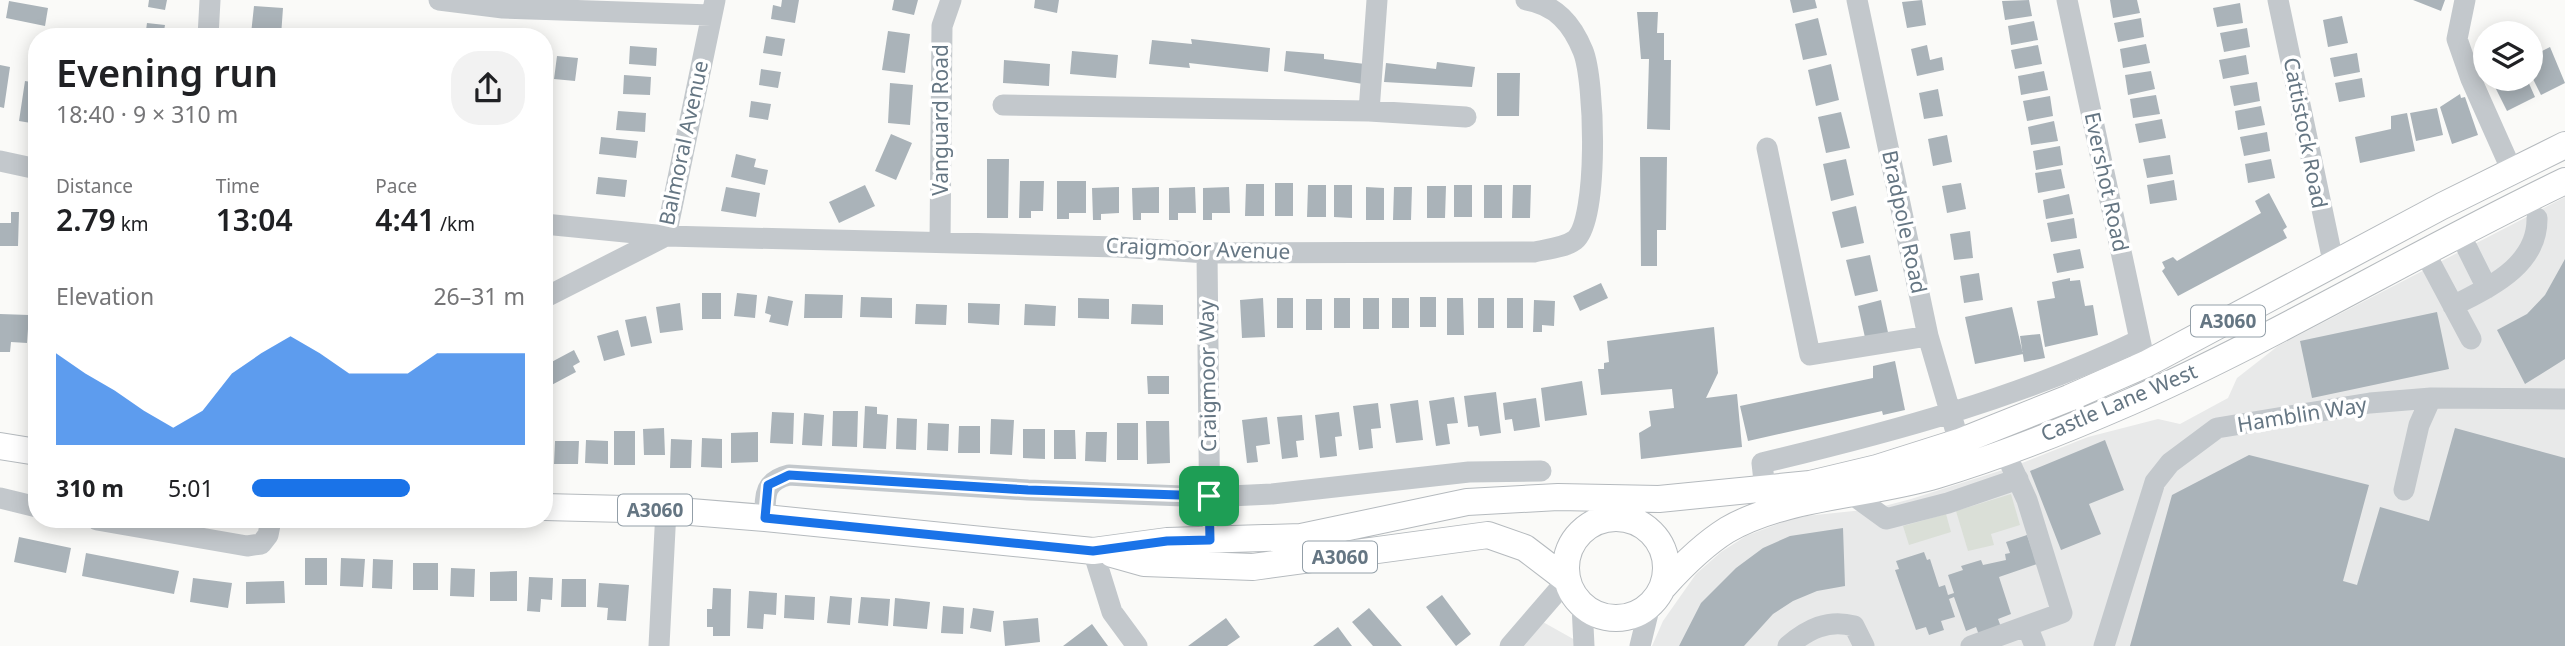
<!DOCTYPE html>
<meta charset="utf-8">
<style>
:root{--surface:#fff;--page:#f2f2f2;--text:#202124;--muted:#757577;--accent:#1a73e8}
body{margin:0;font-family:"Noto Sans",sans-serif;background:var(--page);color:var(--text);height:100vh;display:flex;flex-direction:column;font-size:26px;white-space:nowrap}
*{box-sizing:border-box;margin:0}
p{font-size:23px;color:var(--muted)}
.icon{flex:none;width:38px;height:38px;fill:none;stroke:currentColor;stroke-width:2;stroke-linecap:round;stroke-linejoin:round}
.map{position:relative;flex:1;overflow:hidden}
.sheet{position:absolute;left:28px;top:28px;width:525px;height:500px;display:flex;flex-direction:column;background:var(--surface);border-radius:28px;box-shadow:0 4px 18px #0003}
.sheet>*{flex:none}
.fabs{position:absolute;left:2473px;top:21px;display:grid;gap:14px}
.fabs a{display:grid;place-items:center;width:70px;height:70px;border-radius:50%;background:var(--surface);box-shadow:0 4px 18px #0003;font-size:35px}
.pin{position:absolute;display:grid;place-items:center;width:60px;height:60px;color:#fff;margin:-30px;border-radius:14px;box-shadow:0 4px 10px #0006}
.round{display:grid;place-items:center;flex:none;width:74px;height:74px;border-radius:28px;background:var(--page)}
.head{display:flex;align-items:center;justify-content:space-between;height:119px;padding:0 28px}
h1{font-size:38px;font-weight:600;line-height:52px}
.metrics{display:grid;grid-template-columns:repeat(3,1fr);gap:10px;height:119px;padding:7px 28px}
.metrics div{display:grid;align-content:center}
.metrics b{font-size:30px;font-weight:600}
.metrics small{font-size:19px;font-weight:400}
.metrics p{font-size:19px}
.chart{height:196px;padding:14px 28px}
.chart p{display:flex;justify-content:space-between}
.chart svg{width:100%;height:126px;margin-top:7px;fill:var(--accent);opacity:.7}
ul{padding:0 28px;list-style:none;font-size:23px}
li{display:grid;grid-template-columns:112px 84px 1fr;align-items:center;height:52px}
li i{height:18px;border-radius:9px;background:var(--accent)}
.map>svg:first-child{display:block}
</style>
<div class="map">
<svg width="2565" height="646" viewBox="0 0 2565 646">
<rect width="100%" height="100%" fill="#fafaf8"/>
<path fill="#e8e9e9" d="M2565,197V646H1652L1663,621L1696,574L1721,552L1746,536L1796,517L1873,509L1911,499L2012,467L2088,437L2158,419L2180,424L2228,398L2237,378L2278,346Z
M1534,617L1584,645L1592,646H1510Z"/>
<path fill="#dadfd7" d="M2011,494L2020,525L1991,534L1994,545L1968,551L1956,511Z
M1946,514L1951,532L1909,545L1903,526Z"/>
<path fill="#aab3b9" d="M149,0H167L165,10L148,7Z
M782,0H799L795,23L771,19L773,5L781,7Z
M894,0H918L914,15L892,10Z
M1035,0H1059L1057,13L1034,8Z
M1790,0H1815L1817,8L1793,13Z
M1922,0L1926,25L1907,28L1902,2Z
M2029,0L2032,16L2005,20L2002,1Z
M2110,0H2137L2140,13L2113,18Z
M2413,0H2445L2441,11Z
M9,1L48,8L45,26L6,18Z
M2240,3L2243,23L2217,27L2213,8Z
M254,6L283,8L281,36L251,34Z
M1637,12H1658L1657,33H1664V60H1671L1670,130L1647,129L1649,59H1641Z
M2342,16L2348,43L2328,47L2323,20Z
M1818,18L1827,55L1803,60L1795,24Z
M2141,18L2144,37L2118,42L2114,23Z
M2034,21L2038,40L2011,45L2008,26Z
M147,23L165,25L163,37H145Z
M2247,28L2250,47L2224,52L2220,33Z
M888,31L910,34L905,73L882,70Z
M766,36L785,39L782,56L763,53Z
M1191,39L1270,48L1268,72L1189,63L1190,68L1149,64L1152,40L1192,44Z
M2146,44L2150,63L2123,68L2120,49Z
M1927,45L1930,60L1942,57L1944,70L1917,76L1911,49Z
M2038,45L2042,64L2015,69L2011,50Z
M630,46L657,48L656,66L629,64Z
M2550,47L2565,83L2541,95L2530,73V57Z
M1072,51L1118,55L1116,78L1070,74Z
M1286,51L1324,54V59L1365,64L1363,84L1284,71Z
M2357,53L2360,72L2334,77L2330,58Z
M2246,55L2249,74L2223,79L2219,60Z
M557,56L578,58L575,81L554,79Z
M1004,60L1050,64L1049,86L1003,83Z
M1437,62L1475,67L1472,87L1384,82L1386,63L1436,69Z
M1831,64L1839,100L1816,106L1808,70Z
M0,65L10,67L4,108L0,107Z
M761,69L781,72L778,88L759,85Z
M2044,71L2048,90L2021,95L2018,76Z
M2151,71L2155,89L2128,95L2125,75Z
M1497,73H1520L1519,116H1497Z
M624,75L651,77L650,95L623,94Z
M2362,78L2365,97L2339,102L2335,83Z
M2497,79H2527L2535,97L2507,111L2492,81Z
M25,81L37,83V124L19,121Z
M2257,82L2260,101L2234,106L2230,86Z
M890,83L913,85L910,125L888,123Z
M1938,89L1943,116L1924,119L1919,93Z
M2460,94L2461,98L2465,97L2478,135L2452,144L2440,107Z
M2156,95L2160,114L2133,118L2130,99Z
M2050,96L2053,116L2027,121L2023,101Z
M751,101L771,104L768,120L749,117Z
M2261,106L2265,125L2238,130L2235,111Z
M2437,108L2443,135L2416,141L2410,113Z
M618,111L646,113L645,132L616,130Z
M1841,112L1850,148L1826,153L1818,117Z
M2407,113L2415,151L2360,163L2355,137L2391,129V116Z
M2162,119L2166,138L2139,143L2135,124Z
M2054,121L2058,141L2031,145L2028,127Z
M2267,132L2270,151L2244,156L2240,137Z
M891,134L912,143L896,180L875,171Z
M1947,135L1952,162L1933,166L1928,139Z
M601,137L638,141L636,158L599,154Z
M2060,146L2063,165L2036,170L2033,151Z
M736,154L756,159L754,167L768,170L765,185L731,177Z
M2170,155L2173,174L2147,178L2143,159Z
M1640,157H1667L1666,230H1657V266H1641Z
M987,159H1009L1008,218H987Z
M1846,159L1854,195L1831,201L1823,164Z
M2271,159L2275,178L2248,183L2245,164Z
M2061,169L2065,188L2038,193L2035,173Z
M598,177L627,180L625,197L596,194Z
M2174,180L2177,200L2150,204L2147,185Z
M1020,181H1044L1043,211H1031V218H1019Z
M1057,181H1086V213H1069V219H1057Z
M1275,183H1293V216H1275Z
M1961,183L1966,209L1947,213L1942,186Z
M1246,184H1264V216H1245Z
M865,185L875,206L839,223L829,202Z
M1308,185H1326V217H1307Z
M1334,185H1352V218L1334,217Z
M1454,185H1472V217H1454Z
M1484,185H1502V218H1484Z
M1513,185H1531L1530,218H1512Z
M1427,186H1446L1445,218H1427Z
M726,187L760,193L756,217L721,211Z
M1119,187V213L1101,214V220H1093L1092,188Z
M1159,187V213H1141V220H1133L1132,188Z
M1195,187L1196,213H1178V220H1169V188Z
M1229,187L1230,213H1212V220H1203V188Z
M1366,187L1384,188V220H1366Z
M1394,187H1412L1411,220H1393Z
M2269,193L2287,227L2283,230L2287,238L2178,296L2162,271L2165,268L2162,262L2173,257L2177,261L2261,213L2255,201Z
M2069,194L2073,214L2046,219L2043,200Z
M1856,206L1864,243L1841,248L1832,212Z
M11,212H19L18,246H0V223H11Z
M2074,218L2077,238L2051,242L2047,223Z
M1970,231L1973,258L1954,260L1950,234Z
M2080,249L2084,268L2057,273L2053,254Z
M1870,255L1878,291L1855,296L1846,260Z
M2565,259V359L2525,384L2497,330L2527,314L2545,295Z
M1979,273L1983,300L1964,303L1960,276Z
M2070,278V281L2080,280L2085,306L2093,305L2098,335L2045,347L2037,301L2055,298L2052,282Z
M1601,283L1608,298L1580,311L1573,296Z
M702,293H721V319H702Z
M737,293L757,295L755,318L734,316Z
M805,294L843,295L842,318H804Z
M768,296L793,301L788,326L769,322L771,315L765,313Z
M861,297L892,298V318L860,317Z
M1420,297H1436V327H1420Z
M1078,298L1109,299V319L1078,318Z
M1263,298L1265,337L1242,338L1240,300Z
M1277,298H1293V328H1277Z
M1334,298H1350V328H1334Z
M1363,298H1379V329H1363Z
M1392,298H1409V328H1392Z
M1447,298H1463L1464,335H1447Z
M1478,298H1494V328H1478Z
M1507,298H1523V328H1507Z
M1306,299H1322V330H1306Z
M1534,300L1555,301L1554,326L1542,325V332H1533Z
M1881,300L1889,337L1866,342L1858,306Z
M680,303L683,330L660,333L656,307Z
M968,303L1000,304L999,325L968,323Z
M916,304L947,305L946,325L915,324Z
M1025,304L1056,306L1055,326L1024,325Z
M1132,304L1163,305V325L1131,324Z
M2012,307L2023,354L1975,364L1965,317Z
M2437,312L2449,369L2312,398L2300,341Z
M0,314L29,315L27,343L11,342L10,352H0Z
M646,316L652,343L631,347L625,320Z
M1714,327L1718,373L1706,398L1737,394L1742,447L1641,459L1639,433L1651,426L1649,411L1674,408L1672,389L1601,395L1598,369H1604V363L1609,362L1607,341Z
M618,330L625,355L604,361L597,336Z
M2040,334L2045,358L2024,362L2020,336Z
M574,350L580,362L573,366L576,372L544,389V366Z
M1895,361L1905,410L1883,415L1882,411L1748,441L1740,406L1873,378V366Z
M1147,376H1169V394H1148Z
M1582,381L1587,415L1545,421L1541,388Z
M1496,392L1501,433L1480,436L1478,426L1468,427L1464,396Z
M1454,397L1458,423L1447,424L1450,444L1436,446L1429,401Z
M1536,398L1540,427L1514,431L1512,419L1505,420L1503,403Z
M1418,400L1423,440L1396,443L1390,404Z
M1378,403L1381,428L1371,429L1373,448L1359,450L1353,406Z
M865,406L877,407V414L888,415L886,449L863,448Z
M833,411H858L857,447L832,446Z
M772,412L794,413L793,444L770,443Z
M1339,412L1342,436L1335,437L1337,456L1320,458L1315,415Z
M804,413L824,415L822,446L802,445Z
M1302,415L1304,440L1296,441L1298,457L1282,459L1277,417Z
M1267,417L1270,444L1256,446L1258,462L1247,463L1242,420Z
M897,418L917,419L916,450L896,449Z
M991,419L1014,420L1012,455L990,454Z
M1146,421H1169L1170,463L1147,464Z
M928,423L949,424L948,451L927,450Z
M1117,423H1138V460H1117Z
M959,426H980V453H958Z
M664,428L665,455H644L643,429Z
M2455,428L2565,458V646H2130L2172,495L2249,455L2369,485L2343,581L2357,585L2380,507L2429,521Z
M1023,429H1045V459L1023,458Z
M1054,430H1075L1076,459H1054Z
M614,431H635V465H614Z
M758,432V462L731,463V433Z
M1086,432H1107L1106,462L1085,461Z
M544,438H550L549,463H544Z
M702,438L722,439V468L701,467Z
M671,439L692,440L691,468H670Z
M586,440L608,441V464L585,463Z
M2105,440L2124,490L2089,504L2101,534L2061,550L2030,471Z
M555,441H579L578,464H554Z
M1843,528L1845,586L1817,591L1793,601L1773,614L1744,646H1679L1701,603L1736,568L1763,548L1790,536Z
M2027,535L2037,564L1999,577L2011,614L1998,619L2001,627L1979,635L1976,627L1966,631L1954,597L1949,599L1955,617L1941,621L1944,630L1929,635L1926,627L1916,630L1895,570L1899,569L1896,561L1924,552L1927,560L1930,559L1939,587L1945,585L1948,595L1954,593L1948,575L1963,570L1961,566L1981,560L1983,565L2006,560L2005,554L2010,553L2006,542Z
M19,537L71,548L66,573L14,562Z
M86,553L179,571L174,594L82,576Z
M305,558H327V585H305Z
M341,558L365,559L363,587L340,586Z
M373,559L393,560L392,589L372,588Z
M413,563H438V590H413Z
M451,568L475,569L474,597L450,596Z
M517,571V601H490V572Z
M529,577L553,578L552,600L541,599L540,612L527,611Z
M193,578L232,583L228,608L190,602Z
M562,579H586V607H561Z
M284,581L285,603L246,604V582Z
M599,583L629,585L626,621L607,620L608,608L597,607Z
M713,588L731,589L730,636H713V627H707V609H712Z
M749,591L777,593L776,615L764,614L763,629L747,628Z
M785,595L815,597L814,620L784,618Z
M1442,595L1471,634L1456,646L1426,607Z
M830,596L852,598L850,625L827,623Z
M861,597L890,599L888,626L858,623Z
M895,598L930,602L927,629L893,626Z
M943,606L964,608L963,634L941,633Z
M973,608L994,611L991,632L970,628Z
M1369,608L1402,646H1373L1352,622Z
M1038,618L1040,642L1005,646L1003,621Z
M1226,618L1240,637L1227,646H1188Z
M1092,624L1108,646H1063Z
M1338,627L1352,646H1313Z"/>
<g fill="none" stroke-linecap="round" stroke-linejoin="round">
<g stroke="#b5babe" stroke-width="28">
<path id="major" d="M0,446L37,452
M544,507L666,510L765,518L1093,551L1167,541L1301,537L1467,502L1558,497L1659,499L1810,484L1877,468L1959,442L2069,398L2146,364L2442,206L2565,145
M1566 568a50 50 0 1 1 100 0a50 50 0 1 1-100 0Z
M1112,554L1144,563L1253,567L1488,535L1525,548L1567,580
M1664,586C1683,565 1703,545 1727,530C1785,496 1871,495 1937,475C2002,456 2068,429 2130,402C2279,336 2418,251 2565,181"/>
</g>
<path stroke="#c3c8cc" stroke-width="21" d="M439,0L503,8L711,15
M1857,0L1928,336L1959,442
M2067,0L2143,354
M2278,0L2334,266
M2465,0L2457,39L2471,79L2512,171
M208,37L210,0
M1003,105L1369,111L1466,117
M1369,111L1377,0
M1767,148L1810,355L1928,336
M0,161L37,169
M544,224L666,236L1118,247L1207,253L1534,252C1547,249 1564,248 1575,240C1599,220 1595,80 1583,51C1572,24 1556,5 1526,0
M940,243L942,26L951,0
M2467,248L2487,288
M2424,251L2471,339
M1207,253L1210,540
M544,298L666,236L715,0
M2453,306C2489,287 2538,266 2537,218
M1765,490L1762,463C1892,432 2019,398 2140,340
M2404,490L2419,425L2431,398
M1853,495L1886,519L1948,503L2018,479
M0,498L37,507
M765,518C765,495 764,481 789,475L1028,490L1209,497L1272,494L1469,472L1541,471
M97,520L247,546L261,544L268,535L271,520
M1093,551L1112,612L1137,646
M1582,605L1584,646
M2027,626L2035,646
M659,646L666,510
M1510,646L1567,580
M1640,646L1650,605
M1788,646C1808,629 1828,619 1854,626L1864,646
M1971,646L2062,613L2027,500L2005,452
M2104,646L2155,482L2170,463L2217,428L2370,403L2431,398L2565,399"/>
<use href="#major" stroke="#fff" stroke-width="26"/>
</g>
<g fill="none" stroke-linecap="round" stroke-linejoin="round">
<g stroke="#fff" stroke-width="14">
<path id="route" d="M789,475L1028,490L1209,496L1210,540L1167,541L1093,551L765,518L768,485Z"/>
</g>
<use href="#route" stroke="#1a73e8" stroke-width="9"/>
</g>
<g text-anchor="middle" stroke-width="7" stroke-linejoin="round" paint-order="stroke">
<g fill="#fff" stroke="#939fa8" stroke-width="2">
<rect x="2191" y="305.5" width="74" height="31" rx="5"/>
<rect x="618" y="494.5" width="74" height="31" rx="5"/>
<rect x="1303" y="541.5" width="74" height="31" rx="5"/>
</g>
<g font-size="19" font-weight="bold" fill="#657683">
<text x="2228" y="328">A3060</text>
<text x="655" y="517">A3060</text>
<text x="1340" y="564">A3060</text>
</g>
<g font-size="21" fill="#657683" stroke="#fff">
<text transform="translate(941 120) rotate(-90)" y="7">Vanguard Road</text>
<text transform="translate(2305 133) rotate(79)" y="7">Cattistock Road</text>
<text transform="translate(684 143) rotate(-78)" y="7">Balmoral Avenue</text>
<text transform="translate(2106 182) rotate(78)" y="7">Evershot Road</text>
<text transform="translate(1904 222) rotate(78)" y="7">Bradpole Road</text>
<text transform="translate(1198 249) rotate(2)" y="7">Craigmoor Avenue</text>
<text transform="translate(1208 376) rotate(-91)" y="7">Craigmoor Way</text>
<text transform="translate(2119 403) rotate(-23)" y="7">Castle Lane West</text>
<text transform="translate(2302 415) rotate(-9)" y="7">Hamblin Way</text>
</g>
</g>
</svg>
<div class="fabs">
<a><svg class="icon" aria-label="layers" viewBox="0 0 24 24"><path d="M12 4l9 5-9 5-9-5zM3 14l9 5 9-5"/></svg></a>
</div>
<div class="pin" style="left:1209px;top:496px;background:#1e9e55"><svg class="icon" aria-label="arrive" viewBox="0 0 24 24"><path d="M6 21V4h12l-3 4 3 4H6"/></svg></div>
<section class="sheet">
<div class="head"><div><h1>Evening run</h1><p>18:40 · 9 × 310 m</p></div><a class="round"><svg class="icon" aria-label="share" viewBox="0 0 24 24"><path d="M12 15V3M7 8l5-5 5 5M5 13v7h14v-7"/></svg></a></div>
<div class="metrics">
<div><p>Distance</p><b>2.79<small> km</small></b></div>
<div><p>Time</p><b>13:04</b></div>
<div><p>Pace</p><b>4:41<small> /km</small></b></div>
</div>
<div class="chart"><p><span>Elevation</span>26–31 m</p>
<svg viewBox="0 0 160 44" preserveAspectRatio="none"><path d="M0 44V12L10 19L20 25L30 32L40 38L50 32L60 19L70 12L80 6L90 12L100 19L110 19L120 19L130 12L140 12L150 12L160 12V44z"/></svg>
</div>
<ul>
<li><b>310 m</b>5:01<i style="width:58%"></i></li>
</ul>
</section>
</div>
